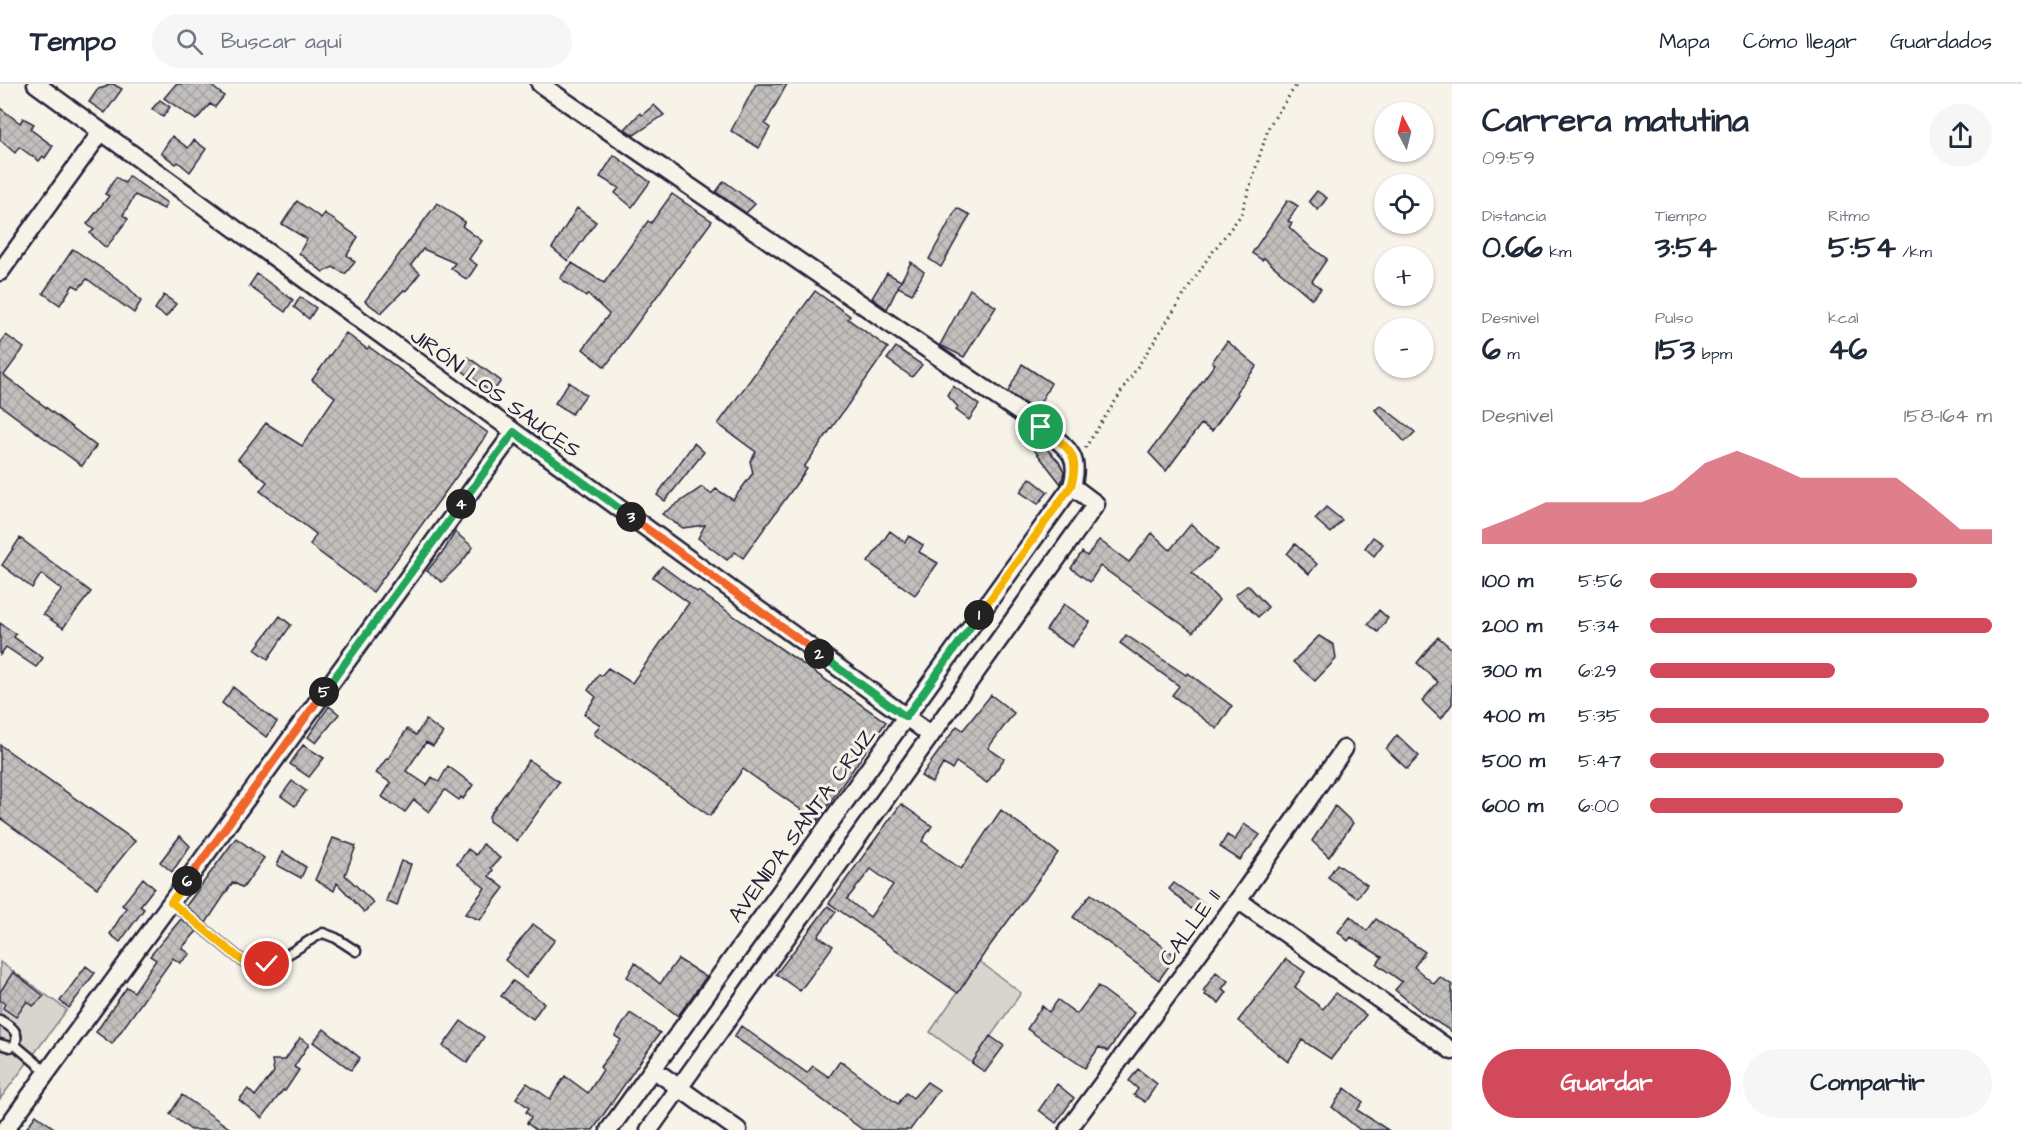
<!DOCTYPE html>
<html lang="es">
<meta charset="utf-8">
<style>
:root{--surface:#fff;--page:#f6f6f7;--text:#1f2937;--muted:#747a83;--line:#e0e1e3;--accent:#d1495b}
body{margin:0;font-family:"Architects Daughter",sans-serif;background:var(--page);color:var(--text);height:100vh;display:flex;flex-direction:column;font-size:22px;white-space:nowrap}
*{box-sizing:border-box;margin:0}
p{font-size:20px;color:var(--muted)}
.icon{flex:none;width:33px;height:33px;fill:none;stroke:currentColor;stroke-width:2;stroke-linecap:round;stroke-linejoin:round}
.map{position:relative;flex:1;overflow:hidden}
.side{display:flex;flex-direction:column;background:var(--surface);width:570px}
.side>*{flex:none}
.needle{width:39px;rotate:353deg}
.fabs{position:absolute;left:1374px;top:18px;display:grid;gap:12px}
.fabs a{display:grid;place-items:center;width:60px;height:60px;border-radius:50%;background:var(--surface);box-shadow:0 2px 4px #0004;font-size:30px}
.pin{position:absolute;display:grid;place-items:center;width:51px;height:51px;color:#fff;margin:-26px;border:3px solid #fff;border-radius:50%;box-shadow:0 2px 6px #0007}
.km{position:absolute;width:30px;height:30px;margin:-15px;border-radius:50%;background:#222;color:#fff;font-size:16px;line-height:30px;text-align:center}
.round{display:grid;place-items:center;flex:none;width:63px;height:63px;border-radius:32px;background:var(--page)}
.summary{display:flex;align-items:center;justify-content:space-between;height:102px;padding:0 30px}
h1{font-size:33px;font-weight:700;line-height:45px}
.metrics{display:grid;grid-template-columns:repeat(3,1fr);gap:9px;height:102px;padding:6px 30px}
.metrics div{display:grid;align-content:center}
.metrics b{font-size:30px;font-weight:700}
.metrics small{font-size:16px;font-weight:400}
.metrics p{font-size:16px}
.chart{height:168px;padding:12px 30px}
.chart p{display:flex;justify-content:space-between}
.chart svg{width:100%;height:108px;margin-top:6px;fill:var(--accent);opacity:.7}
.button{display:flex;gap:12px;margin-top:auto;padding:12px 30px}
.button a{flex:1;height:69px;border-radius:36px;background:var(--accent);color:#fff;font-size:24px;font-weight:700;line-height:69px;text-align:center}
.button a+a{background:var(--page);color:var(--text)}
ul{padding:0 30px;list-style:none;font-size:20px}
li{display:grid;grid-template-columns:96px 72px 1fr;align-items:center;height:45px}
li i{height:15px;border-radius:8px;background:var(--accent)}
header{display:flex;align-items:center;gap:36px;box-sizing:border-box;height:84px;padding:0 30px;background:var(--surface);border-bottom:2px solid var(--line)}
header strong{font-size:28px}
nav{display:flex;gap:33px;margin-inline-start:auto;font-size:21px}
.search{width:420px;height:54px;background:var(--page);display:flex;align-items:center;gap:15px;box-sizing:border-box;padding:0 21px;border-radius:33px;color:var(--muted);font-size:22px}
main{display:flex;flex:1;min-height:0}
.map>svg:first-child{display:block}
</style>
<header>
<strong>Tempo</strong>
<div class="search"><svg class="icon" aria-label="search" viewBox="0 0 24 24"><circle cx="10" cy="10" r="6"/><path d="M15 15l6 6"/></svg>Buscar aquí</div>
<nav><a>Mapa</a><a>Cómo llegar</a><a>Guardados</a></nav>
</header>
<main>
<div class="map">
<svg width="1452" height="1046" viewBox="0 0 1452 1046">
<defs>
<pattern id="building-cross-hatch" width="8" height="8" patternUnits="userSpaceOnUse" patternTransform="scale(1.5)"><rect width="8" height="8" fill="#c2bfbd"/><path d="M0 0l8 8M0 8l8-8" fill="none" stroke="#a6a4a3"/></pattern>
</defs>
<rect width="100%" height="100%" fill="#f7f3e8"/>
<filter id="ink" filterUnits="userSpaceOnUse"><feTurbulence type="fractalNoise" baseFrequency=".0167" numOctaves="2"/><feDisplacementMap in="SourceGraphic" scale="12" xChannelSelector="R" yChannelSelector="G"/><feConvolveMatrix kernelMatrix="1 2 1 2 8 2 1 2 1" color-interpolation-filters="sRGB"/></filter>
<g filter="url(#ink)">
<path fill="#d8d5cf" stroke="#7d7c85" stroke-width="1.5" d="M979,877L1021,909L972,979L930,948Z
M0,878L67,926L0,1015Z"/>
<path fill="url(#building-cross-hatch)" stroke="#22223b" stroke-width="1.5" fill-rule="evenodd" d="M108,0H113L122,5L105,29L89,18L98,5L106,3Z
M176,0H209L224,12L215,23L210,20L196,36L164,14Z
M756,0H787L765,40L770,44L759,64L731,47Z
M160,16L170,23L163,33L152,25Z
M654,21L664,31L634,51L625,45L640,29L642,31Z
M0,24L20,39L23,34L34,40L30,45L53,62L45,74L43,72L39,77L19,63L15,69L0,56Z
M172,52L188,64L194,56L206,65L190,88L178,78L176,80L161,69Z
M614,71L650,98L632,123L615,109L619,104L600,93Z
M129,92L167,119L164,125L135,111L123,131L128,135L106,164L90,149L94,146L87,140L109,112L105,110L116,93L125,99Z
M724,97L755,120L746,129L716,108Z
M1317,107L1327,114L1318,126L1309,117Z
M672,110L712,137L605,283L583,265L609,230L588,210L586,213L560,194L572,179L604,199L648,137L651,139Z
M1288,116L1298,122L1288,137L1292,139L1289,143L1307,160L1327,175L1312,197L1321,205L1312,215L1264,174L1262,176L1252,169Z
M297,117L321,134L324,129L358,153L347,171L355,178L345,190L333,183L323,188L299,169L307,155L282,140Z
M437,119L465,138L462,142L482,157L469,175L477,181L467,196L451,184L455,179L423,165L411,181L420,189L406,207L404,206L381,229L365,217Z
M577,124L596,138L568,177L552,164Z
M957,124L970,131L941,183L929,175Z
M73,165L125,200L141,217L134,229L87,195L79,204L73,201L60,221L43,209Z
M911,178L924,188L912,210L898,203Z
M887,189L901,197L887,225L872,214Z
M257,190L293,216L285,228L249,202Z
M970,205L996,223L964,273L940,261Z
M815,207L850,232L848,235L888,264L804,383L807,385L743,474L735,468L727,476L698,454L705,441L683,444L662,430L702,403L711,410L716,405L733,416L753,389L750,377L756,368L718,340Z
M164,211L176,220L166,233L155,225Z
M300,213L316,224L309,235L294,223Z
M346,249L367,265L369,263L488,349L373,508L310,461L316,450L260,407L267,398L238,375L266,339L302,362L335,313L312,296Z
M6,251L24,264L4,291L96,362L82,382L0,321V260Z
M1227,257L1257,282L1236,308L1238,310L1212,347L1201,340L1166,387L1149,369L1215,280L1212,278Z
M896,263L922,281L912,293L887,275Z
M468,273L501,297L492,309L460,285Z
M1022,280L1051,299L1036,327L1008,308Z
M569,298L586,311L572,330L555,319Z
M953,302L979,321L969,336L956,326L958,323L947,311Z
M1380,321L1415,348L1405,358L1375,326Z
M1036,353L1059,378L1064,388L1061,400L1029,359Z
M694,359L704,368L665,417L657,411Z
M1030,394L1048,408L1038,420L1020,408Z
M1326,423L1342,436L1331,449L1315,435Z
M1191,440L1218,466L1192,489L1219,516L1193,548L1100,482L1090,498L1071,484L1082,468L1087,472L1099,456L1129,478L1152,449L1170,466Z
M890,447L905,458L909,452L923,461L919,468L938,479L915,511L868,478Z
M455,448L473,463L462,478L442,498L427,487L445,465Z
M1373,453L1383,460L1374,472L1365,464Z
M20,454L91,508L63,544L43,530L62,506L41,490L32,504L2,481Z
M1295,460L1317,480L1309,490L1287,470Z
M662,482L697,508L698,507L886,638L817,737L743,685L710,732L594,650L600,641L584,630L596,613L588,606L599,590L601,592L608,584L632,599L689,519L653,493Z
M1248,501L1268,523L1258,533L1235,511Z
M1064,520L1090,538L1072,563L1046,546Z
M1379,526L1388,534L1378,548L1368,540Z
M280,532L291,541L268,575L255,565Z
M0,539L16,550L14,553L43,574L36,583L6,563L0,571Z
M1126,551L1186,591L1188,589L1232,622L1217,645L1172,611L1179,602L1120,559Z
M1319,552L1334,561L1336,575L1315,597L1293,578Z
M1438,553L1452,565V620L1441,635L1422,617L1438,598L1417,579Z
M233,603L277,638L266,653L222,619Z
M991,611L1014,629L988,664L1004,675L987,699L956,678L952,685L943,680L932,699L921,692L957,642L963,646Z
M329,622L339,630L316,659L308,653Z
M426,636L443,649L433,662L426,658L406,687L427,701L432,693L439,698L448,682L473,701L463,715L461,713L459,716L445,706L429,728L414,716L405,728L382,713L391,699L376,689L387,674L388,675L407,645L416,651Z
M1397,651L1419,672L1407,685L1386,665Z
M0,661L135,757L97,804L0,734Z
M303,661L324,674L309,693L290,680Z
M529,676L559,698L517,757L489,737V732Z
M292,697L306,707L295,722L281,712Z
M901,720L932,742L922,757L961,785L1001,726L1058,769L986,867L958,909L829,819ZM871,785L893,801L870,833L847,815Z
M1335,722L1353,739L1329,773L1312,757Z
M1244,740L1260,751L1240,776L1220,763L1227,751L1235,756Z
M180,752L190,762L172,788L160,778Z
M236,754L264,774L243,804L233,798L206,839L186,822Z
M333,754L356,762L345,791L374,819L364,828L337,799L334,807L315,796Z
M483,760L500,774L491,784L493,786L489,792L504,804L480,836L465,830L485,804L457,780L468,765L476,771Z
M283,768L306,783L301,794L277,781Z
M401,777L411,780L397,822L386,817Z
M1337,780L1367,801L1357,814L1328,793Z
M143,794L154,804L140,822L144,825L120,858L110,850L126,824L122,821Z
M1174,799L1204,820L1197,830L1169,805Z
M1091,810L1176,872L1159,896L1073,833Z
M828,822L836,828L818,852L833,862L800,907L776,890Z
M1350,832L1367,847L1376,835L1425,868L1414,883L1434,900L1440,893L1452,901V948L1424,930L1395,906L1402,898L1377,880L1382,873L1351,853L1348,857L1338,848Z
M181,835L197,847L182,864L190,870L180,879L173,874L112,960L96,948L127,903L134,908L156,876L150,872Z
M533,840L555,856L526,894L505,876Z
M678,875L706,893L678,932L627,893L635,879L660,900Z
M1286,875L1305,888L1295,903L1323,925L1336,909L1366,931L1331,975L1302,956L1288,978L1238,937Z
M86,882L95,889L69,924L60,917Z
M13,888L44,912L33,922L27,917L16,933L3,924L5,920L0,916V908Z
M1216,888L1228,897L1222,905L1227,908L1219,919L1205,911L1206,909L1203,907Z
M513,897L544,919L533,935L501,912Z
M1098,902L1134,929L1108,967L1099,963L1085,984L1027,945L1042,922L1049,928L1058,916L1077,930Z
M630,929L660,949L593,1046H536L527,1039L531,1033L526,1028L529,1024L516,1014L527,999L550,1015L565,992L588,1009L603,986L600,983L621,956L615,952Z
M461,937L484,953L467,979L443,962Z
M741,942L807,989L813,982L829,993L840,977L898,1020L906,1009L913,1014L927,998L939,1006L910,1046H863L765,973L734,953Z
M324,945L360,974L351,986L313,958Z
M990,952L1004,962L985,988L972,979Z
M300,954L309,960L294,983L299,986L285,1007L283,1006L262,1034L239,1016L248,1005L255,1012L274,988L272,976H285Z
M1138,985L1157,1000L1145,1018L1134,1011L1138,1005L1129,997Z
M1057,1000L1074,1014L1056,1039L1039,1026Z
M1345,1004L1363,1018L1357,1026L1388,1046H1360L1332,1023Z
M182,1011L232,1046H191L170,1030Z
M36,1031L57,1046H25Z"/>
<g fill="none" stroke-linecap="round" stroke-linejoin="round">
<g stroke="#22223b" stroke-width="13">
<path id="service" d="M171,818L245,879C273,888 298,861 323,849L336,854L356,867
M0,936C11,943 20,947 15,961
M0,960L10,963L15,961
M15,961L47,988"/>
</g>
<g stroke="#22223b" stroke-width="21">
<path id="minor" d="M36,0L931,651
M540,0L1041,343C1064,362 1082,369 1072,402L609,1046
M0,188L101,48
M1238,816L1452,967
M653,985L738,1046
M5,1046L514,348
M649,1046L1096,420L1072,402
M1068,1046L1238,816L1344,665"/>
</g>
<path stroke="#22223b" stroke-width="3" stroke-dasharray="1.5 4.5" stroke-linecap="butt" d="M1085,364L1208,174L1241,131L1269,42L1297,0"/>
<use href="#service" stroke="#f7f3e8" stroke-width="8"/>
<use href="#minor" stroke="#f7f3e8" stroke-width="16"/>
</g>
</g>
<g fill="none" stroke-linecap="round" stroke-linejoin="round" filter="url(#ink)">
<g stroke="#fff" stroke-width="12">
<path id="split-1" d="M979,531L1071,402C1082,368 1065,362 1041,343"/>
</g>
<g stroke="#fff" stroke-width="12">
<path id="split-2" d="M819,570L906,633L979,531"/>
</g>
<g stroke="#fff" stroke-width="12">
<path id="split-3" d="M631,433L819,570"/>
</g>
<g stroke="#fff" stroke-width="12">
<path id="split-4" d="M461,420L514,348L631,433"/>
</g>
<g stroke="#fff" stroke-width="12">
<path id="split-5" d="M324,608L461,420"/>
</g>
<g stroke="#fff" stroke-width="12">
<path id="split-6" d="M187,797L324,608"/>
</g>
<g stroke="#fff" stroke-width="12">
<path id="split-7" d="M187,797L171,818L245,879L256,882L267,880"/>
</g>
<use href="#split-1" stroke="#f5b400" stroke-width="8"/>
<use href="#split-2" stroke="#22a559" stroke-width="8"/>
<use href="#split-3" stroke="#f0652b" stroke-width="8"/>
<use href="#split-4" stroke="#22a559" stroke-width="8"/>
<use href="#split-5" stroke="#22a559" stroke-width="8"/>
<use href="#split-6" stroke="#f0652b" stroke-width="8"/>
<use href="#split-7" stroke="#f5b400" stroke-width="8"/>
</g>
<g text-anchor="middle" stroke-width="6" stroke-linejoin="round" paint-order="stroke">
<g font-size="22" fill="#22223b" stroke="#f7f3e8">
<text transform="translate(496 308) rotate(36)" y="8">JIRÓN LOS SAUCES</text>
<text transform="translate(801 740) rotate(-54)" y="8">AVENIDA SANTA CRUZ</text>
<text transform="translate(1189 843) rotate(-54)" y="8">CALLE 11</text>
</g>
</g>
</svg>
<div class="fabs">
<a><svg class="needle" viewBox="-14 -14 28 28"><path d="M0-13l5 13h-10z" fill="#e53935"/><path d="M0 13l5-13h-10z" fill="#747a83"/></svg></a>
<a><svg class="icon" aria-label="locate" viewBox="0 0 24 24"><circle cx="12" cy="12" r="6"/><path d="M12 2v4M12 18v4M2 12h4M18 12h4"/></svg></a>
<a>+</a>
<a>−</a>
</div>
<div class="pin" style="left:1041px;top:343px;background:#1e9e55"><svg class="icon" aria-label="arrive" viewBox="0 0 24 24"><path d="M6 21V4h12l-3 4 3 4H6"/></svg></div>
<div class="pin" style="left:267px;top:880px;background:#d93025"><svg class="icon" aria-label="check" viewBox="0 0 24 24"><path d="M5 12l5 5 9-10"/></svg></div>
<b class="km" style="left:979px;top:531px">1</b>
<b class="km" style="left:819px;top:570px">2</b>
<b class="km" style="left:631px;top:433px">3</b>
<b class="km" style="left:461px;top:420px">4</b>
<b class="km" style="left:324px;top:608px">5</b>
<b class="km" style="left:187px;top:797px">6</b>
</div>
<section class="side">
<div class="summary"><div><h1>Carrera matutina</h1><p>09:59</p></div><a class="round"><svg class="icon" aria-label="share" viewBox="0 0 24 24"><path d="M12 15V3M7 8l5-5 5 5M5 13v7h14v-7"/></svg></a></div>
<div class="metrics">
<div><p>Distancia</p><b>0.66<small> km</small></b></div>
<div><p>Tiempo</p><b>3:54</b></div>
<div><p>Ritmo</p><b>5:54<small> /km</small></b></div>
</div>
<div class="metrics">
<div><p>Desnivel</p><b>6<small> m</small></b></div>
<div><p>Pulso</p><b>153<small> bpm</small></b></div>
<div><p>kcal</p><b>46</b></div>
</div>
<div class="chart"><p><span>Desnivel</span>158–164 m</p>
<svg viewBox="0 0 160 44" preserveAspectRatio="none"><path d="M0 44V38L10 33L20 27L30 27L40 27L50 27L60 22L70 11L80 6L90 11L100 17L110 17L120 17L130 17L140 27L150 38L160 38V44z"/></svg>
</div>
<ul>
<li><b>100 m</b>5:56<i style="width:78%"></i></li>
<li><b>200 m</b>5:34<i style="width:100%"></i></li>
<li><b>300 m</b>6:29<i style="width:54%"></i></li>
<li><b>400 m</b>5:35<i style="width:99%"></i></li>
<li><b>500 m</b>5:47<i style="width:86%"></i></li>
<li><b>600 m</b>6:00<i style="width:74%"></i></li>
</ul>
<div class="button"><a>Guardar</a><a>Compartir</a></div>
</section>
</main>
